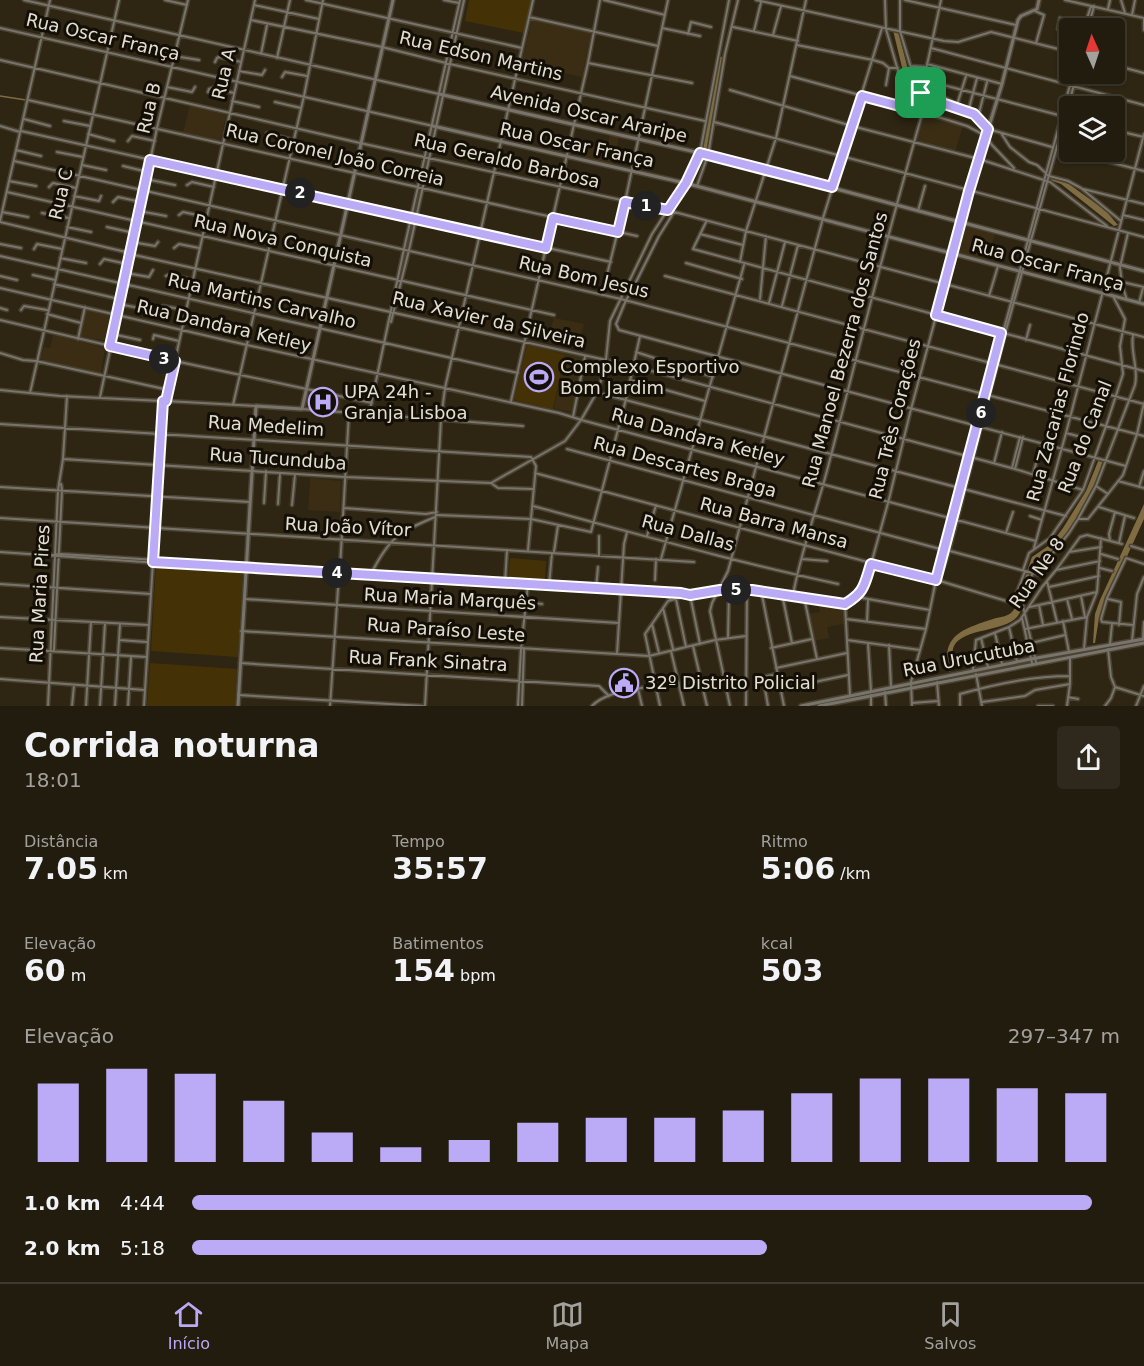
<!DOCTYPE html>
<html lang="pt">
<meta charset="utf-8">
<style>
:root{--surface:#221c0e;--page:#2e291c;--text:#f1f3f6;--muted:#a2a19e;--line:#3f3a2e;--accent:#bbaaf6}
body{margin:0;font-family:"DejaVu Sans",sans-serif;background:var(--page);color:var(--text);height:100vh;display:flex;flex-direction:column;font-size:22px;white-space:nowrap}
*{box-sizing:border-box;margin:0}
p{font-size:20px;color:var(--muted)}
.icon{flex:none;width:33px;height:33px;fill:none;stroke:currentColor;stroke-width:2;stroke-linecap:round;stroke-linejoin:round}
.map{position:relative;height:706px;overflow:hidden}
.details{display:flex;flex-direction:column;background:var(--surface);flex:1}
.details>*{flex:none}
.needle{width:39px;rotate:357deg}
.tools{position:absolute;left:1059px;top:18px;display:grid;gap:12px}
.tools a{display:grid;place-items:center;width:66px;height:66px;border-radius:6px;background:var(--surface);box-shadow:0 2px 4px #0004,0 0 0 2px var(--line);font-size:30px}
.pin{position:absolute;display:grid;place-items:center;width:51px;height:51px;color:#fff;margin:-26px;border-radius:12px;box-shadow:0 3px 9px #0006}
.km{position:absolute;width:30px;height:30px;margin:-15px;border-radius:50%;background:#222;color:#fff;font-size:16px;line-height:30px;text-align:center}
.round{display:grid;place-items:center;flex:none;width:63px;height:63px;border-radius:6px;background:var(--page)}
.overview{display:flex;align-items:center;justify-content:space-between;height:102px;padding:0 24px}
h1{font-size:33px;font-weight:700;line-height:45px}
.stats{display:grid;grid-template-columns:repeat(3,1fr);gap:9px;height:102px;padding:6px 24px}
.stats div{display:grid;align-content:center}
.stats b{font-size:30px;font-weight:700}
.stats small{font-size:16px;font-weight:400}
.stats p{font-size:16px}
.chart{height:168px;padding:12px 24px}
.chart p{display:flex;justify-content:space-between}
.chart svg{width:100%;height:108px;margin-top:6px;stroke:var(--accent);stroke-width:6}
ul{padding:0 24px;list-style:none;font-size:20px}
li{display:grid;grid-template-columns:96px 72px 1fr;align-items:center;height:45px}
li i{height:15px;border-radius:8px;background:var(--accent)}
.tab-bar{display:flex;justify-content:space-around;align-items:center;height:84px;border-top:2px solid var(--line);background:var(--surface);font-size:16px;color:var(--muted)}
.tab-bar a{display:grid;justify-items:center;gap:3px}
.tab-bar .selected{color:var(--accent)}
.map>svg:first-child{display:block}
</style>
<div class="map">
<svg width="1144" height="706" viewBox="0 0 1144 706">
<rect width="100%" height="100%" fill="#2e2513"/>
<path fill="#3a2d14" d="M532,20L591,33L582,77L521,64Z
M190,106L226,115L221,139L219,140L183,132Z
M924,115L963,125L955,152L917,141Z
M610,135L619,137L613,165L585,158L588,144L607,148Z
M964,226L995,234L988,260L957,252Z
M86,310L113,317L108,341L79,336Z
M554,318L584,324L578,349L547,341Z
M53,335L105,348L101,373L40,360L44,347L50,348Z
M565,354L582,357L583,360L572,410L570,412L554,408Z
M308,393L341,400L340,409L306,406Z
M310,478L341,481L340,512L308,510Z
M818,601L843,605L844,624L827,627L829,638L815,641L809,614L820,612Z"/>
<path fill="#443206" d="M469,0H532L524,33L465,21Z
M527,345L565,354L553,409L514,400Z
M510,558L546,561L545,580L508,578Z
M156,564L243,570L238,657L151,651Z
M150,663L237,669L235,706H147Z"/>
<path fill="#806c42" d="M893,30L898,31L912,85L921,97V103L906,84Z
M719,56L722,57V67L706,152H703L705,128Z
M1050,178L1069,184L1106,211L1118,225L1114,226L1061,184L1050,180Z
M1099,459L1103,460L1093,492L1074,523L1053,551L1035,561L1030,572L1027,571L1032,557L1051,544L1063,528L1086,491Z
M1144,504V519L1099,618L1095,643H1093L1095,614L1100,600Z
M1026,573L1029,574V576C1026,588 1025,608 1017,617C1004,632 963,628 954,646C951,652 953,663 953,670L949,672C940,635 963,629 993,619C999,617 1006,617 1011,613C1022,603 1021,585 1026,573Z"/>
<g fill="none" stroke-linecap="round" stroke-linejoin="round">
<path stroke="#806c42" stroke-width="1.5" d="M0,96L26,100"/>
<g stroke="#4b4332" stroke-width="5">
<path id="minor" d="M24,0L439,94
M165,0L187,5
M306,0L522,48
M444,0L459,3
M604,0L665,15
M756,0L944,41L958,42L991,32L1070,52
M885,0L886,29L903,88L920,109
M900,0V31L915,81L921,93L930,99L974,114L988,129L1052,147
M905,0L1016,25
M1065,0L1144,18
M1121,0L1125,13
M254,5L319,19
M1108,9L1110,0
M1035,11L1044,15L1036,43
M1132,15L1135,0
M529,17L658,46
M1144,19V30
M251,20L382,47L450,64L705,121
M733,27L798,41
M0,28L433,126
M662,28L700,36
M1084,28L1091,6
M1088,28L1094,6
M1058,29L1060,18L1085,26
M754,31L761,2
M688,34L691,22L711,27
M773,35L781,6
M797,45L873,60L883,63L889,68H898
M931,48L1144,105
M261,54L267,25
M174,56L199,60
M277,58L290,0
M0,60L360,143L667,210L1144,337
M215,62L217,58L219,57L241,62
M588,63L692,83
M927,64L1002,84
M1114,65L1144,73
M911,66L926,67
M239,71L262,75L265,70
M790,76L922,112L967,126L986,136L992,145L1014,168
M282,77L285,72L307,76
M924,80L1070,118
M886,85L889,68
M167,87L192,92L195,87
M730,90L852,126L979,159L1050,182L1107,226
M208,92L209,89L212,88L234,93
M938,94L957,104
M28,100L637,236
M232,101L259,107
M275,102L301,108
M956,108L966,76
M968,112L977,78
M978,117L987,82
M24,119L50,126
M64,121L90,126
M714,122L1144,237
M0,126L20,132
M1114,130L1144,137
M21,131L611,262
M225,133L252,138
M267,133L293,140
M1001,133L1010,147L1029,162L1037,165L1049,176L1068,181L1081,188L1121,221
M88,134L114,141
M128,141L132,136L155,141
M1058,148L1070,151
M16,150L41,156
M57,152L83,157
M1071,152L1144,171
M14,161L621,299L1144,436
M82,165L106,170
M123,166L148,172
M146,179L175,185
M9,181L36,186
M187,185L192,182L214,187
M697,186L708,155L725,54L738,0
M49,187L53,183L76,188
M1083,189L1144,204
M7,192L554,315
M74,196L99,201L101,196
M113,202L118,197L141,202
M139,211L166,216
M918,211L925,186
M2,212L28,217
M674,212L659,236L630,294L626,300L616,324L619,330L1126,466
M42,213L69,218
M179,215L183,212L206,217
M1123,215L1144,220
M0,221L50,0
M0,222L130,253
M706,222L693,249L1144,371
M67,227L91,232
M107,227L134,233
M700,234L743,245
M132,242L155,246L158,242
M0,244L21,248
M174,248L179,244L199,248
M34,249L37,244L62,249
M130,254L633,366L1015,469L1083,490
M0,256L518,373
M60,258L86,263
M740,262L746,231L776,138L806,0
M686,263L742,279
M100,264L104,259L127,264
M126,273L149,277L153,270
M33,275L55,280
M0,276L17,280
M166,276L170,274L192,280
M665,276L1144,404
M1122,282L1144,287
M54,284L119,299
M0,288L247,345L559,413L585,421L1036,541
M602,295L625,202L668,0
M989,296L998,266
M760,299L766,236
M1127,300L1122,285L1120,267L1128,233
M769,303L785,242
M1139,303L1143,288
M119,304L144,309
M782,306L798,245
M0,308L7,310
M160,309L163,306L186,310
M21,310L24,306L47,310
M47,314L81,323
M0,320L175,361L372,403
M391,322L409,250L464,0
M112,334L140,340
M78,339L85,307
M153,339L154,335L179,341
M1026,340L1030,325
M636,352L713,377
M0,353L23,360L36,361L169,390
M630,380L705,401
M0,390L60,396L162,401
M30,393L119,0
M603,394L1066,516
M100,397L157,128L188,0
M166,401L255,0
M167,401L256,406
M511,401L588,63L600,0
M233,405L304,96L323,0
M302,409L523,426
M369,414L404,249L460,0
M573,417L585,356
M0,424L531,457L536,466L528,550
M1066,433L1085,438
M567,449L944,550
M63,459L345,477L491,483
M994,463L1002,432
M1012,468L1020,437
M1015,469L1023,437
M535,473L935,580
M1033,474L1042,443
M1118,481L1144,488
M491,483L565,441L581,420L597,392L605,369L610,321L652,234L685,183L700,153L729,0
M491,483L498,488L533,489
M1096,486L1108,494
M0,487L250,502
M1139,487L1144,471
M264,503L266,471
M278,504L280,473
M292,505L295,474
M533,506C634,533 735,562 838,584
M1099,507L1134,518
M344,508L426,514L437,512
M437,515L531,519L591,532L626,399L640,336
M1030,516L1042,520
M0,518L694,562
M1078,519H1088L1123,475L1137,434L1144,403
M1006,533L1013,512
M647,536L656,505
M1110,541L1109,534L1115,512
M1119,543L1125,516
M1131,546L1144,550
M1034,548L1066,433L1144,134
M950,551L1040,575L1048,559
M0,552L245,569L442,578
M554,552L558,525
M1069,552L1101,547
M1101,554L1118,559
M50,555L60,554L684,593L690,595L700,644
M599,556V536
M661,559L744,265
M802,559L827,561
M340,568L349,412
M1100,568L1112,571
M1023,570L1029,553L1050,538L1083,490L1106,426L1123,374L1120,346L1125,319L1113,296
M1056,570L1100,561
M372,572C390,537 399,532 435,517
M655,580L656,559
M940,581L1013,603L1025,571
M1047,581L1057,622
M505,583L507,550
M0,584L151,594
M936,584L939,581L949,551L1005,334L1077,74
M549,585L552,553
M1049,587L1099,576
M596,588L598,567
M761,590L784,706
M662,592L671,600
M782,594L792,643
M793,595C801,550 818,507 829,463C859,348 888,232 921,118V93L941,0
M1081,596L1085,617
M804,597L817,659
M857,597L930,610
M245,599L619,623
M501,599L542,604
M676,599L686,647
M1067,599L1072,619
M1108,599L1121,602L1119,625
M845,604L857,597L862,591L871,564L888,503L911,409L953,253
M845,604L850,696
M1039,605L1043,625
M1030,607L1097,592
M663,608L673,649
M0,617L149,625
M1022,618L1032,663
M846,619L926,629
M867,621L868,600
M1063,621L1069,652
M652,624L659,653
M1133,625L1102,622L1101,619L1107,598L1126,558L1144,564
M1009,627L1017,662
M1025,629L1087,617
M241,631L649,656L715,640L746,636
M995,633L1002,664
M728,638L729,590
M981,638L988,667
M1143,639L1144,622
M119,640L147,642
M847,640L920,650
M1132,641L1137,594L1144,577
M868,643L871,691
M1031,643L1065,635
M1110,644L1112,624
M889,645L891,687
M693,646L707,706
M0,648L147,657
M771,648L812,639
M1084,649L1087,617L1097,592L1101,538
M54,650L62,490L61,484
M671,651L684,706
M617,654L624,544L627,532
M974,655L985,653
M1036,662L1023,606L1035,564L1048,559L1069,533L1078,519L1096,486L1135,385C1139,368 1130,352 1133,335
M240,663L599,686L609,696
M776,668L847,653
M973,670L976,640L1009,627L1020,620L1042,587L1056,570L1080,537L1087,535L1122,544
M976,674L982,706
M0,679L145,690
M937,682L939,706
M1115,687L1144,696
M638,689L642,706
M781,689L848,675
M885,692L886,706
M238,695L423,706
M1068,697L1078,699
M982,702L1025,696L1035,690L1070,684
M912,703L938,701
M48,706L58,490L63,459L67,396
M72,706L74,685
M86,706L91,622
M100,706L105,623
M115,706L120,624
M128,706L131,657
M144,706L163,401
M330,706L339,574
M425,706L441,419L445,388L533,0
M518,706L521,649L528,584
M522,706L524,648
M592,706C606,691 636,690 655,685
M660,706L645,634L668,601C728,581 784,594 845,604
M730,706L710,611L712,603L728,571L823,218L882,28
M746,706L747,590
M768,706L763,677L777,674
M871,706V695
M912,706L911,682L926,629L936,580L1073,74
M960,706V694C995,684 1034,676 1070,676
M1038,706H1053
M1067,706L1070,684V658
M1105,706L1111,698L1115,687L1111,677L1108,649
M1136,706L1144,686"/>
</g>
<g stroke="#4b4332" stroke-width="6">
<path id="tertiary" d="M439,94L709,155L1144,271
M433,126L685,183L1144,304
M953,253L969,191L1002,84L1018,20L1021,16L1037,9L1039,0
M238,706L256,406L302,409L393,0
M801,706L1031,659L1144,639
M819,706L1144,643"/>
</g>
<use href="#minor" stroke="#78746b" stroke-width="2"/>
<use href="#tertiary" stroke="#78746b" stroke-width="3"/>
</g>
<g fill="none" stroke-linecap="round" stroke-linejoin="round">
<g stroke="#fff" stroke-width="12">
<path id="route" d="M921,93L930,99L974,114L988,129L969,191L936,315L1001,333L936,580L871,564C864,585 865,592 845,604L752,590H720L690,595L681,593L153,562L163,401H166L175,361L110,346L150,160L546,248L553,218L618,232L625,202L668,210L686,183L700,153L832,187L862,96L922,112Z"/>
</g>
<use href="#route" stroke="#bbaaf6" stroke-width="8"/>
</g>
<defs>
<g id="stadium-ring" transform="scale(1.5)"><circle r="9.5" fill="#130f07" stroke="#bbaaf6" stroke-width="1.5"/><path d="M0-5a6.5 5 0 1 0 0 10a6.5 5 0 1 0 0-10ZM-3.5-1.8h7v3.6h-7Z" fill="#bbaaf6"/></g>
<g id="hospital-ring" transform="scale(1.5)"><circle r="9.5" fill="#130f07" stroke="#bbaaf6" stroke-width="1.5"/><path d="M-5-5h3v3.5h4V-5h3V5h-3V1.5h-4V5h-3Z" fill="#bbaaf6"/></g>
<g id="civic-ring" transform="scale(1.5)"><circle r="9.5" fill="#130f07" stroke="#bbaaf6" stroke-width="1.5"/><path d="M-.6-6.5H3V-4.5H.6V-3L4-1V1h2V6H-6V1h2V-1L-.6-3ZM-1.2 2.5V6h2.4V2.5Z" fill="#bbaaf6"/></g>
</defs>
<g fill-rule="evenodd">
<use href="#stadium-ring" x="539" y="377"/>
<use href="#hospital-ring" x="323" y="402"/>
<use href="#civic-ring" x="624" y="683"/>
</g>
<g text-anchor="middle" stroke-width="6" stroke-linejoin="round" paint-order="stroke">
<g font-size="18" fill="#e5dfd3" stroke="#130f07">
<text transform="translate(103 37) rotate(13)" y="6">Rua Oscar França</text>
<text transform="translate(481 56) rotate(13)" y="6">Rua Edson Martins</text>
<text transform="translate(224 74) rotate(-77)" y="6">Rua A</text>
<text transform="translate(149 108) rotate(-77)" y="6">Rua B</text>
<text transform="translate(589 114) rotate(13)" y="6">Avenida Oscar Araripe</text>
<text transform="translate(577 145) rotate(12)" y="6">Rua Oscar França</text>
<text transform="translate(335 155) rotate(13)" y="6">Rua Coronel João Correia</text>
<text transform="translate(507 161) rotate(13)" y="6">Rua Geraldo Barbosa</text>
<text transform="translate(61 194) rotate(-77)" y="6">Rua C</text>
<text transform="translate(283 241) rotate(13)" y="6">Rua Nova Conquista</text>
<text transform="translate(1048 265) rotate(15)" y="6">Rua Oscar França</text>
<text transform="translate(584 277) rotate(13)" y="6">Rua Bom Jesus</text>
<text transform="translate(262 301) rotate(13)" y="6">Rua Martins Carvalho</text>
<text transform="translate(489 320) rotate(13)" y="6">Rua Xavier da Silveira</text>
<text transform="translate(224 326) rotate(13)" y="6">Rua Dandara Ketley</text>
<text transform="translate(845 350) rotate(-75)" y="6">Rua Manoel Bezerra dos Santos</text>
<text transform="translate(1058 407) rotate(-75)" y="6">Rua Zacarias Florindo</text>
<text transform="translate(895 419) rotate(-76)" y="6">Rua Três Corações</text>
<text transform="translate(266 426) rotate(4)" y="6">Rua Medelim</text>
<text transform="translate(698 437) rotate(15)" y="6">Rua Dandara Ketley</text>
<text transform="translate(1085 437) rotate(-69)" y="6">Rua do Canal</text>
<text transform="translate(278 459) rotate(4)" y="6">Rua Tucunduba</text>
<text transform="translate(685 467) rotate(15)" y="6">Rua Descartes Braga</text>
<text transform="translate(774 523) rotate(15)" y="6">Rua Barra Mansa</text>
<text transform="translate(348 527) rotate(3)" y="6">Rua João Vítor</text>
<text transform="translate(688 533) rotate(15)" y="6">Rua Dallas</text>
<text transform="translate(1037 573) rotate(-55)" y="6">Rua Ne 8</text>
<text transform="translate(40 594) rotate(-87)" y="6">Rua Maria Pires</text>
<text transform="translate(450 599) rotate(3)" y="6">Rua Maria Marquês</text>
<text transform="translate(446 630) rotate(4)" y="6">Rua Paraíso Leste</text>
<text transform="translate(969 658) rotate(-11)" y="6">Rua Urucutuba</text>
<text transform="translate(428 661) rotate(3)" y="6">Rua Frank Sinatra</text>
</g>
<g font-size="18" fill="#e5dfd3" stroke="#130f07" text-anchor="start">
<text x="560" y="373">Complexo Esportivo<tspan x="560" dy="21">Bom Jardim</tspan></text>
<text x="344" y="398">UPA 24h -<tspan x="344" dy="21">Granja Lisboa</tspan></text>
<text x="645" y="689">32º Distrito Policial</text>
</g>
</g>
</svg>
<div class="tools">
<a><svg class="needle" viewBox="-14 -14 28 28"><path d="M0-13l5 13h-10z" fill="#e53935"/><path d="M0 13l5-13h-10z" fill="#a2a19e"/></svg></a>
<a><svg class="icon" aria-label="layers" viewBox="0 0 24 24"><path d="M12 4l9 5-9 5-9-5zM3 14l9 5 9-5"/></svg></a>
</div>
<div class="pin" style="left:921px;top:93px;background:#1e9e55"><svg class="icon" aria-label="arrive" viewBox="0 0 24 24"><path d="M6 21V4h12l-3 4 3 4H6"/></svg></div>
<b class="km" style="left:646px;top:206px">1</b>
<b class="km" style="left:300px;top:193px">2</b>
<b class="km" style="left:164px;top:359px">3</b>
<b class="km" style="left:337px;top:573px">4</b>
<b class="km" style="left:736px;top:590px">5</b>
<b class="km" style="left:981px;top:413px">6</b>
</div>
<section class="details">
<div class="overview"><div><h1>Corrida noturna</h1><p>18:01</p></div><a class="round"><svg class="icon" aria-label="share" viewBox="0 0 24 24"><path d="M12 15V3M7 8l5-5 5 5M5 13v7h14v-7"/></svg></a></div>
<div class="stats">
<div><p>Distância</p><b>7.05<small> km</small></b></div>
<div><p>Tempo</p><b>35:57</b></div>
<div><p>Ritmo</p><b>5:06<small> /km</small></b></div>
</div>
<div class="stats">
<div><p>Elevação</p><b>60<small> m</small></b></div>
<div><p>Batimentos</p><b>154<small> bpm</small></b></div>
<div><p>kcal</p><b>503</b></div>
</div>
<div class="chart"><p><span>Elevação</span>297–347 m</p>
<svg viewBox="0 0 160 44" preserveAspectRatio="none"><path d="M5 44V12M15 44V6M25 44V8M35 44V19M45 44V32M55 44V38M65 44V35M75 44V28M85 44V26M95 44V26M105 44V23M115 44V16M125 44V10M135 44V10M145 44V14M155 44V16"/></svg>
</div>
<ul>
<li><b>1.0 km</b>4:44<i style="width:97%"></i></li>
<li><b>2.0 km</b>5:18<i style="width:62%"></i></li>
</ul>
</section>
<nav class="tab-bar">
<a class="selected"><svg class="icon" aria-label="home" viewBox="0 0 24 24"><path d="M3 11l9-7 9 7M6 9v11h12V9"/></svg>Início</a>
<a><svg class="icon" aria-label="map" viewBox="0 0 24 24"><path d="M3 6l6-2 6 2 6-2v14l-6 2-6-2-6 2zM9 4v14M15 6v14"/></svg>Mapa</a>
<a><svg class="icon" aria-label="saved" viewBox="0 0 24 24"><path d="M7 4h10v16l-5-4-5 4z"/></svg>Salvos</a>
</nav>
